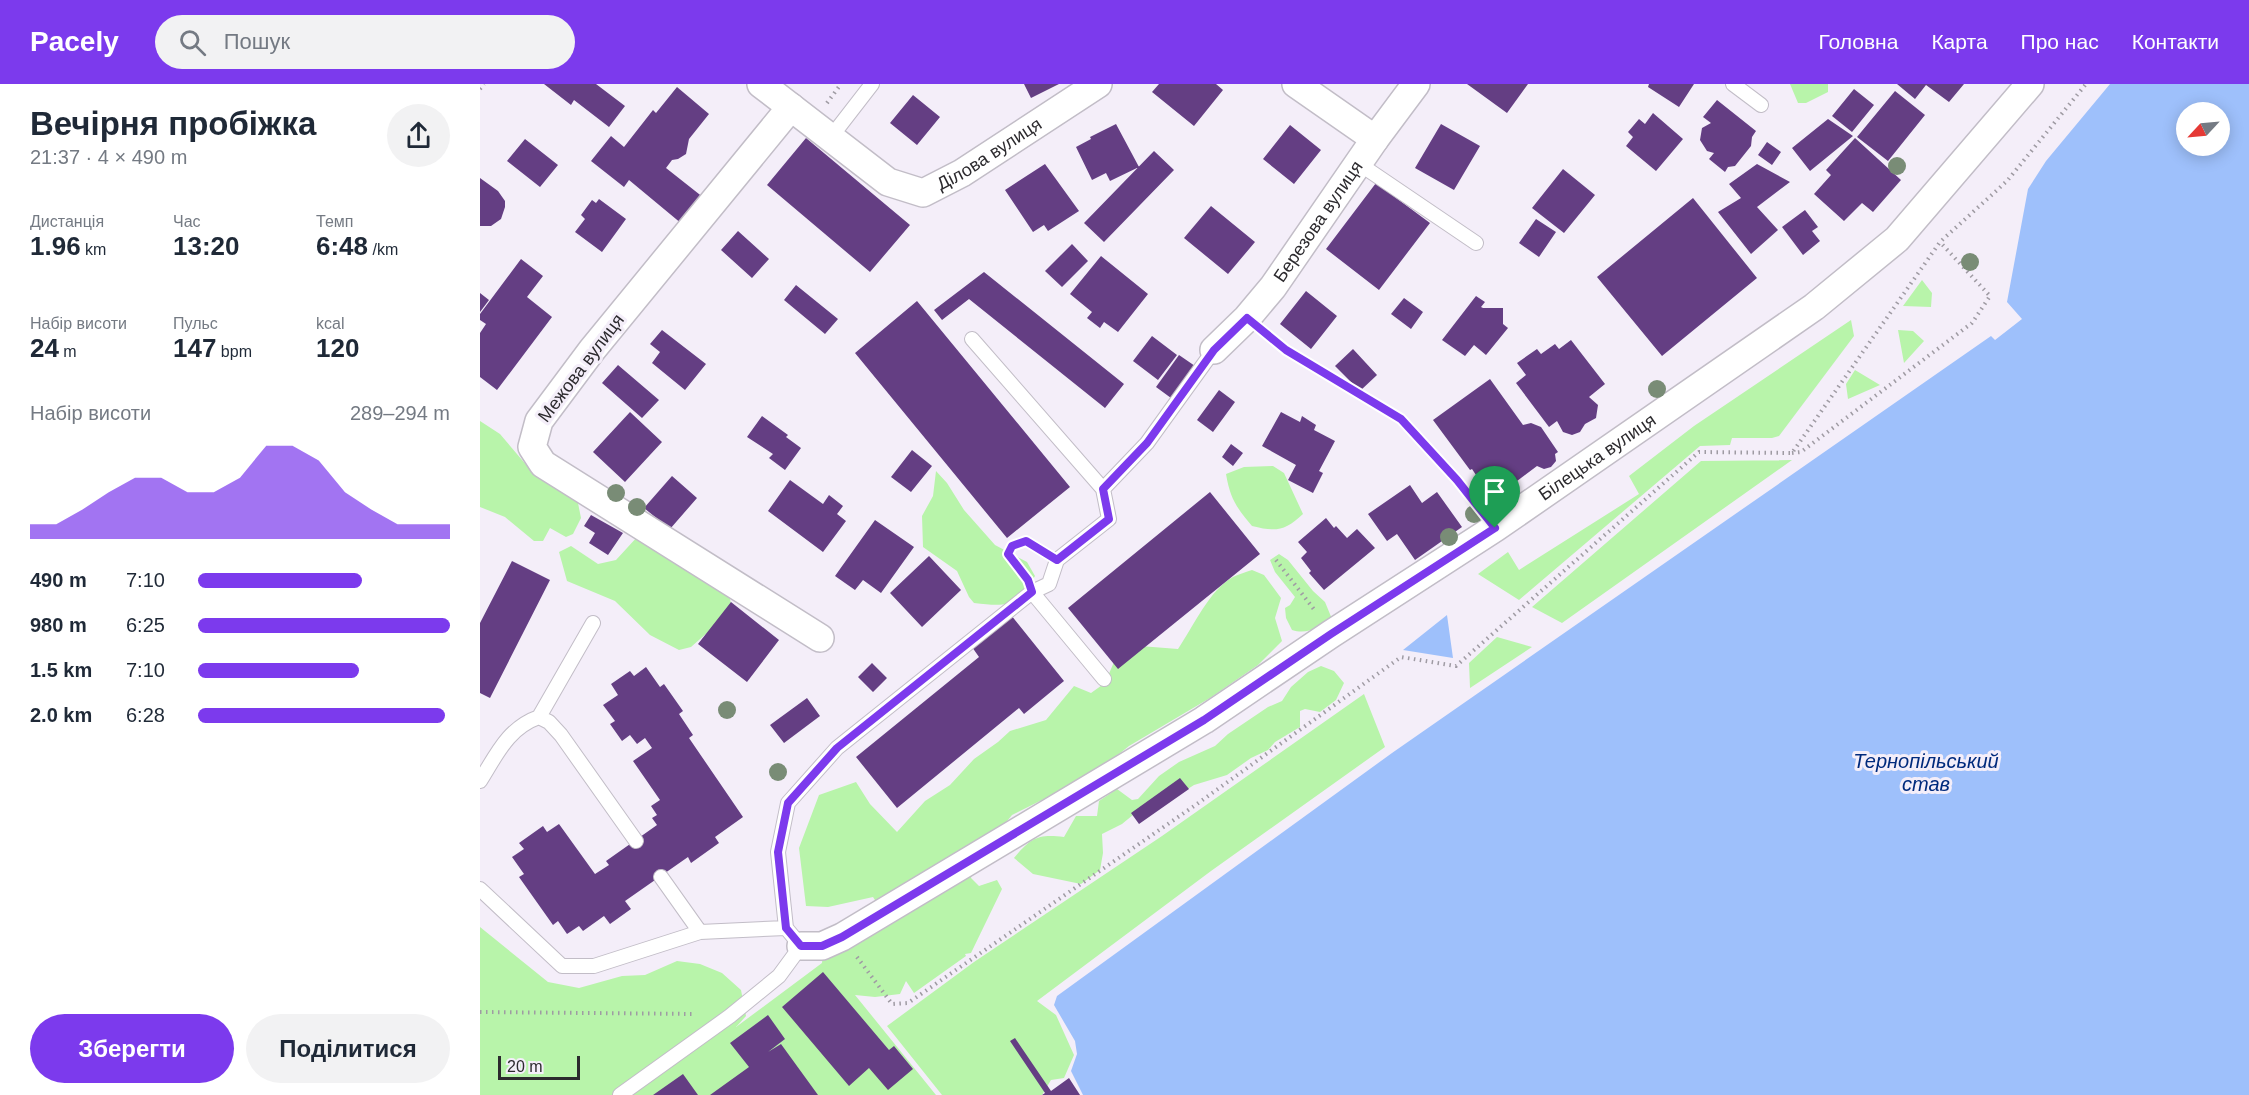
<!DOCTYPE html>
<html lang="uk">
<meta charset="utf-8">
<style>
:root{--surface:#fff;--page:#f2f2f3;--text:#1f2937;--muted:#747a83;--accent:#7c3aed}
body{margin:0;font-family:Arial,sans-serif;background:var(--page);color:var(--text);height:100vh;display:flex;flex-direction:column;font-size:22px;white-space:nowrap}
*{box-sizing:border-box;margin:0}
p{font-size:20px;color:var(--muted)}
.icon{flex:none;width:33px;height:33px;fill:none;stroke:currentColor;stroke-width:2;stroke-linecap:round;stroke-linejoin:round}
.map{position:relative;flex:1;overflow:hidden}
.sheet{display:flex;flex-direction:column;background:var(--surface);width:480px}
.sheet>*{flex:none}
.needle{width:39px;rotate:244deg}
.controls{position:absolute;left:1696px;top:18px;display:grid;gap:12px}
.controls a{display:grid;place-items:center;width:54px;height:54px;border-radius:50%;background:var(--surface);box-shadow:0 3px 15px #0003;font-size:30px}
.scale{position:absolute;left:18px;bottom:15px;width:82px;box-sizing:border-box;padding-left:6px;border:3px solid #2c2a2e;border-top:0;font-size:16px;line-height:21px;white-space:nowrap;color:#2c2a2e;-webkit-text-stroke:4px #f4eef9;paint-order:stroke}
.pin{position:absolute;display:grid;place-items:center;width:51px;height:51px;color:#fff;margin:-62px -26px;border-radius:50% 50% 50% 0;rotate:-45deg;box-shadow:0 0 6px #0007}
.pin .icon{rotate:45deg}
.round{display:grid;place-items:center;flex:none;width:63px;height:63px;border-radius:32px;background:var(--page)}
.summary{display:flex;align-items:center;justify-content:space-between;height:102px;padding:0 30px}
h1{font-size:33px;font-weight:800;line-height:45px}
.stats{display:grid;grid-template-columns:repeat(3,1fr);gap:9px;height:102px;padding:6px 30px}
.stats div{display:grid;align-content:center}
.stats b{font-size:26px;font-weight:800}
.stats small{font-size:16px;font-weight:400}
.stats p{font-size:16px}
.chart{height:168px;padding:12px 30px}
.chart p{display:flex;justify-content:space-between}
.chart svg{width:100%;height:108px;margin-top:6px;fill:var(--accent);opacity:.7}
.cta{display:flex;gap:12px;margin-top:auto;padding:12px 30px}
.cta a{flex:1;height:69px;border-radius:36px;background:var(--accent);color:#fff;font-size:24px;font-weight:800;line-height:69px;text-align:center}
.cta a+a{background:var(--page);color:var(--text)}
ul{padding:0 30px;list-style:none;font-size:20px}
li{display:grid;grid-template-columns:96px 72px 1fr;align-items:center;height:45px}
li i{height:15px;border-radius:8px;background:var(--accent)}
header{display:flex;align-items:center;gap:36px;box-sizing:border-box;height:84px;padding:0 30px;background:var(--accent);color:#fff}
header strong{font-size:28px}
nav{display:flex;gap:33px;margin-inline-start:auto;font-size:21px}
.search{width:420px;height:54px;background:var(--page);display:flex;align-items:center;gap:15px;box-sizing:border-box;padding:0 21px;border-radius:33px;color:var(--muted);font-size:22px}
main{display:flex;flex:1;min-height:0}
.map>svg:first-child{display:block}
</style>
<header>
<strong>Pacely</strong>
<div class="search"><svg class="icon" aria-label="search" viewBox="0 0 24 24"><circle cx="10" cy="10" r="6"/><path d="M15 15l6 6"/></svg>Пошук</div>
<nav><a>Головна</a><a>Карта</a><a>Про нас</a><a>Контакти</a></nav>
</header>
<main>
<section class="sheet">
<div class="summary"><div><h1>Вечірня пробіжка</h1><p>21:37 · 4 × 490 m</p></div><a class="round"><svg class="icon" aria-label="share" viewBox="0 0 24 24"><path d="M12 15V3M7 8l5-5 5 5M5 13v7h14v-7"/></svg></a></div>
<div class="stats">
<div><p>Дистанція</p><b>1.96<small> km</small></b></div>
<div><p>Час</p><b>13:20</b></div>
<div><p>Темп</p><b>6:48<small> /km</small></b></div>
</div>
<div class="stats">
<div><p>Набір висоти</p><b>24<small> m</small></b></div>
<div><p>Пульс</p><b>147<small> bpm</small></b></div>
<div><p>kcal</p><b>120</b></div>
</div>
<div class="chart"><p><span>Набір висоти</span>289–294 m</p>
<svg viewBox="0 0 160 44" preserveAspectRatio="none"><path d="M0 44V38L10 38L20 32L30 25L40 19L50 19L60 25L70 25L80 19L90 6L100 6L110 12L120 25L130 32L140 38L150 38L160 38V44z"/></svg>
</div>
<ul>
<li><b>490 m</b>7:10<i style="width:65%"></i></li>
<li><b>980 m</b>6:25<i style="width:100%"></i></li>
<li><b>1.5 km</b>7:10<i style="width:64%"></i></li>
<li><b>2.0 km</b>6:28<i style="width:98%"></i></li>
</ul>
<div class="cta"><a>Зберегти</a><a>Поділитися</a></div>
</section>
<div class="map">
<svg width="1769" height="1011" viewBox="0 0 1769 1011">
<rect width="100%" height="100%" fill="#f4eef9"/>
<path fill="#b8f4aa" d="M1310,0H1348V8L1326,19H1318Z
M1442,196L1452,209L1451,223L1423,222Z
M1371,236L1374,252L1299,352L1292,354H1252L1250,361L1220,362L1039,516L998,490L1028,468L1039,486L1159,410L1149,392L1214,342Z
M1418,246L1433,247L1444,257L1424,279Z
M1375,286L1400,301L1368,315L1366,300Z
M0,337L20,350L54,390L94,412L98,419L101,434L93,450L86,453L70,444L63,457H54L25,433L0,423Z
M1312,376L1082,539L1052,523L1221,377Z
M793,382L804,389L823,430C805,447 796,448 772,442C756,423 750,414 746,390L764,383Z
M456,387L467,399L484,426L515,461L547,478L555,492C536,523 528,523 494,519L489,513L477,487L443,463L442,432L453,412Z
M158,452L244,494L253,526L211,563L199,566L170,551L135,517L87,497L79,468L91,462L118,480L136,476Z
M799,470L808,476L833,507L845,518L852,535C838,543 828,551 812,546L806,534L805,524L810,521L815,513L795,488L790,476Z
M772,486L784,491L801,514L795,534L802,557L778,581L730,614L649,662L614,690L532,731L494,778L491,794L499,802L517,796L522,805L491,869L485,870L486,872L434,909L426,897L420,910L395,913L375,911L456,1011H0V843L68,898L99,904L142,892L165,891L197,877L220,880L242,889L261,906L266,932L256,943L342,879L343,869L410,839L393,813L348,823L326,822L319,764L339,711L376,698L390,720L417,748L445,717L470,701L494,675L518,658L530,647L566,636L594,602L611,609L625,599L634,578L660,562L698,565C713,543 730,505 753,493C759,490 766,488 772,486Z
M1017,553L1052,563L990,604L989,579Z
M841,582L854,587L864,599L856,616L840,628L825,625L820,627V643L795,658L788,666L771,674L747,691L714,701L700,710L659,726L642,740L622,750L623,769L620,786L601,800L553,790L534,774C551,754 557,750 584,753L596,732H617L619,717L637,705L652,716L658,715L679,692L699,678L735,662L748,650L788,623L802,617L811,603L828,588Z
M884,610L905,663L731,787L557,917L576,931L594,971L584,994L571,996L562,1011H462L407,942L494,878L682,752Z"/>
<path fill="#9ec0fb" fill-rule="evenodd" d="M1630,0H1769V1011H603L591,987L597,970L595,957L574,921L577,912L912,669L1511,252L1515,256L1542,235L1527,218L1548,105L1566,77ZM1740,28V62H1707V28Z
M967,531L973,574L923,566Z"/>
<path fill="#643e83" d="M64,0H116L145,22L129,43L94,16L91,21Z
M544,0H579L551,14Z
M679,0H736L743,6L714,42L672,8Z
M987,0H1048L1027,29Z
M1169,0H1214L1199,23L1168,3Z
M1417,0H1484L1469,18L1446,1L1435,15Z
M197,3L229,30L209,55L206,70L198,75L192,76L186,84L224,114L202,140L149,96L144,103L111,77L131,52L144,63L173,26L176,29Z
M1374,5L1394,21L1372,48L1352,32Z
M1415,7L1445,31L1408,77L1377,53Z
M433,11L460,33L437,61L410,39Z
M1237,16L1276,47L1272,53L1271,62L1255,82L1248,83L1245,88L1229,75L1234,69L1227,67L1220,56L1222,44L1231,39L1223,33Z
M1173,29L1203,55L1176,87L1146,62L1153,53L1148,48L1159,35L1165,40Z
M1348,35L1373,52L1330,87L1312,64Z
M636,40L659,83L630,97L626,89L612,96L596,63L611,55L610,53Z
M961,40L1000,62L974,106L935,84Z
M810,41L841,66L814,100L783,75Z
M326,54L430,141L390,188L287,101Z
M1375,54L1421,96L1393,128L1382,119L1364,137L1334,110L1351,91L1346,86Z
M45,55L78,81L60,103L27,77Z
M1287,58L1301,68L1292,81L1278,71Z
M674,67L694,86L624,158L604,139Z
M565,80L599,127L568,147L564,141L553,148L525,106Z
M1277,80L1310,98L1277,123L1298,146L1271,170L1238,128L1261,114L1249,100Z
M1083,85L1115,111L1084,149L1052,124Z
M0,94L18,107L25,117V123L21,135L11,142H0Z
M896,99L950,139L899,206L846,165Z
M1213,114L1277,194L1182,272L1117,193Z
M119,115L146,135L122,168L95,148L105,135L101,131L112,116L116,119Z
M731,122L775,158L748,190L704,154Z
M1325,126L1338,143L1332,147L1340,157L1323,171L1302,143Z
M1056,135L1076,148L1059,173L1039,159Z
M258,147L289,175L272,194L241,166Z
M592,160L608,177L582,203L565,187Z
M621,172L668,210L638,248L624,238L620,244L607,234L612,228L590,210Z
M41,175L63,192L47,213L72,233L17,306L0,293V249L6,240L0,236V230Z
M504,188L644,300L625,324L489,215L462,236L454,226Z
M316,201L358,235L345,250L304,216Z
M826,207L857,232L831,265L800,240Z
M0,209L9,216L0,228Z
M996,212L1005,218L1001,223L1003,224H1023V240L1028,244L1006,271L994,261L985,272L962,256Z
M924,214L943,228L931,245L911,230Z
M437,217L590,403L527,454L375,269Z
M182,246L226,280L205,306L172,279L180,268L170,260Z
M672,252L697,271L678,296L653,277Z
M1091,256L1125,300L1109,313L1118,321L1116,334L1105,340L1100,348L1092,351L1083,348L1077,337L1069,343L1036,299L1046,291L1037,279L1057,265L1061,270L1075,260L1079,265Z
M873,265L897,291L880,307L855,282Z
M699,271L715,282L691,314L676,303Z
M138,281L179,316L162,334L122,299Z
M1010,295L1043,341L1051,339L1061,343L1078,368L1075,370L1076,377L1071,383L1064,385L1057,382L1021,409L1006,388L998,394L992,385L990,386L953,336Z
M739,306L755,318L733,348L717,336Z
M150,328L182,358L145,398L113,368Z
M801,328L820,338L822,332L836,341L834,346L855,357L839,387L843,389L833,409L808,396L816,381L782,362Z
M282,332L308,351L306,353L321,364L305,386L289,374L293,370L267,353Z
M751,360L763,369L753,382L742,373Z
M432,366L452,382L431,408L411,393Z
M192,392L217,414L190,445L164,424Z
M310,396L343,420L349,411L363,422L357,430L366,437L343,468L288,427Z
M930,401L942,419L957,408L982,443L935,476L917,450L907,457L888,430Z
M730,408L780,470L638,585L588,524Z
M111,431L143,449L128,471L109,459L115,449L104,442Z
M846,434L854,444L856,442L867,454L877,445L895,464L844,506L829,489L831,487L821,474L827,468L818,458Z
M395,436L434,463L401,509L383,496L375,506L355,492Z
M449,472L481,506L442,543L410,509Z
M32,477L70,496L10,614L0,609V539Z
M251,518L299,556L267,598L218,560Z
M531,531L584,597L544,630L539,624L417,724L376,673L499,573L492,563Z
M392,579L407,594L393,608L378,593Z
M166,583L180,603L184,600L203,627L199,630L213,651L209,654L263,733L235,753L239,759L211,779L208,773L145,817L151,825L130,840L124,832L103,847L99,842L87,850L78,837L73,841L39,793L44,790L32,773L44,765L39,759L63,742L67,748L79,740L115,790L129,781L126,777L177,741L172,734L177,731L171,722L180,716L153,677L172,664L165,654L157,660L150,651L142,657L130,640L135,637L123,621L138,611L131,600L150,587L154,592Z
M327,614L340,632L304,659L290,641Z
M700,694L709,705L659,740L651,729Z
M343,888L409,966L414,962L433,985L408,1006L389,984L369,1002L302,923Z
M288,931L305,955L288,968L301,960L338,1011H230L269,983L250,959Z
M535,954L571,1007L589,994L600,1011H562L565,1009L530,957Z
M203,990L218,1011H173Z"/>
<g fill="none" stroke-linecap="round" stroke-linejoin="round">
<g stroke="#c2bdc7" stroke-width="16">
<path id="service" d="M1253,0L1281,21
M351,53L392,0
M878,79L996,159
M492,255L623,405L667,359L734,266
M552,508L569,500L577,476L629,435L623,405
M59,633L69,638L81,651L156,757
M0,697C17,670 28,644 59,633L113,539
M181,793L220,848
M0,805L82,882H114L220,848L306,844
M140,1011L250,932L299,892L321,862L306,844L298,768L308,719L357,664L552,508L624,595"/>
</g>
<g stroke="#c2bdc7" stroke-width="30">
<g id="minor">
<path id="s1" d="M281,0L408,98L443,109L482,89L618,0"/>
<path d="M816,0L895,55"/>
<path d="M311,23L112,266L59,337L52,363L63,380L340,554"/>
<path id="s2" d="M734,266L767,234L793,203L895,55L936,0"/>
<path id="s3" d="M321,862H342L362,853L724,636L851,550L1015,444L1334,223L1417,155L1550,0"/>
</g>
</g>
<path stroke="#9f9ba3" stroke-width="4" stroke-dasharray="1.5 4.5" stroke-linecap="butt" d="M0,5L4,0
M347,19L361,0
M788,250L806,266L921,335L977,396L998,422
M1312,369L1321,368L1492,239L1510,212L1460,158
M796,476L836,528
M544,490L528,470L532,462L546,457L562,466
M377,873L412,920L428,919L717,720L921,573L976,582L1219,368L1312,369L1460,158L1527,97L1606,0
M0,928L216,930"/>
<use href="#service" stroke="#fff" stroke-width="14"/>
<use href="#minor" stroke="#fff" stroke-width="27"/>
</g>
<g fill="#798c76">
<circle cx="1417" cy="82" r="9"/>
<circle cx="1490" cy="178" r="9"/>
<circle cx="1177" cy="305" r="9"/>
<circle cx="136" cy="409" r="9"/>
<circle cx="157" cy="423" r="9"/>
<circle cx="994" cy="430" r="9"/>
<circle cx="969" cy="453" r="9"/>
<circle cx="247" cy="626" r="9"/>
<circle cx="298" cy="688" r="9"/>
</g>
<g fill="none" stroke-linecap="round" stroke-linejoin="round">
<g stroke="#fff" stroke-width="12">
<path id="route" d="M767,234L806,266L921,335L977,396L1015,444L851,550L724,636L362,853L342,862H321L306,844L298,768L308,719L357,664L552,508L548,496L528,470L532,462L546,457L577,476L629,435L623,405L667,359L734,266Z"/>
</g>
<use href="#route" stroke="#7c3aed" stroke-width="8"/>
</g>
<g text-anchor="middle" stroke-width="6" stroke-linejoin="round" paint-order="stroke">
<g font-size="18" fill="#2c2a2e" stroke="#f4eef9">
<text dy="6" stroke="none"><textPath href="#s1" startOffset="274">Ділова вулиця</textPath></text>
<text dy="6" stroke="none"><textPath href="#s2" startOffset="166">Березова вулиця</textPath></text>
<text transform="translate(101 284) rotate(-53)" y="6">Межова вулиця</text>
<text dy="6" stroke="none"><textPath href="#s3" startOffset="938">Білецька вулиця</textPath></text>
</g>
<g font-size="20" font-style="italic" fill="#002a7c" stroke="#f4eef9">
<text x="1446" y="684">Тернопільський<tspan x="1446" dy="23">став</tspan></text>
</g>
</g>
</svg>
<div class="controls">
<a><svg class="needle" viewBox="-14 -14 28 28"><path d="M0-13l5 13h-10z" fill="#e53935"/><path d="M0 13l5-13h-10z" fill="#747a83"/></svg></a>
</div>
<div class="scale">20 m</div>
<div class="pin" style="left:1015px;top:444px;background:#1e9e55"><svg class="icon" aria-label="arrive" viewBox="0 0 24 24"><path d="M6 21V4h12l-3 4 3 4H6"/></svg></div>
</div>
</main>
